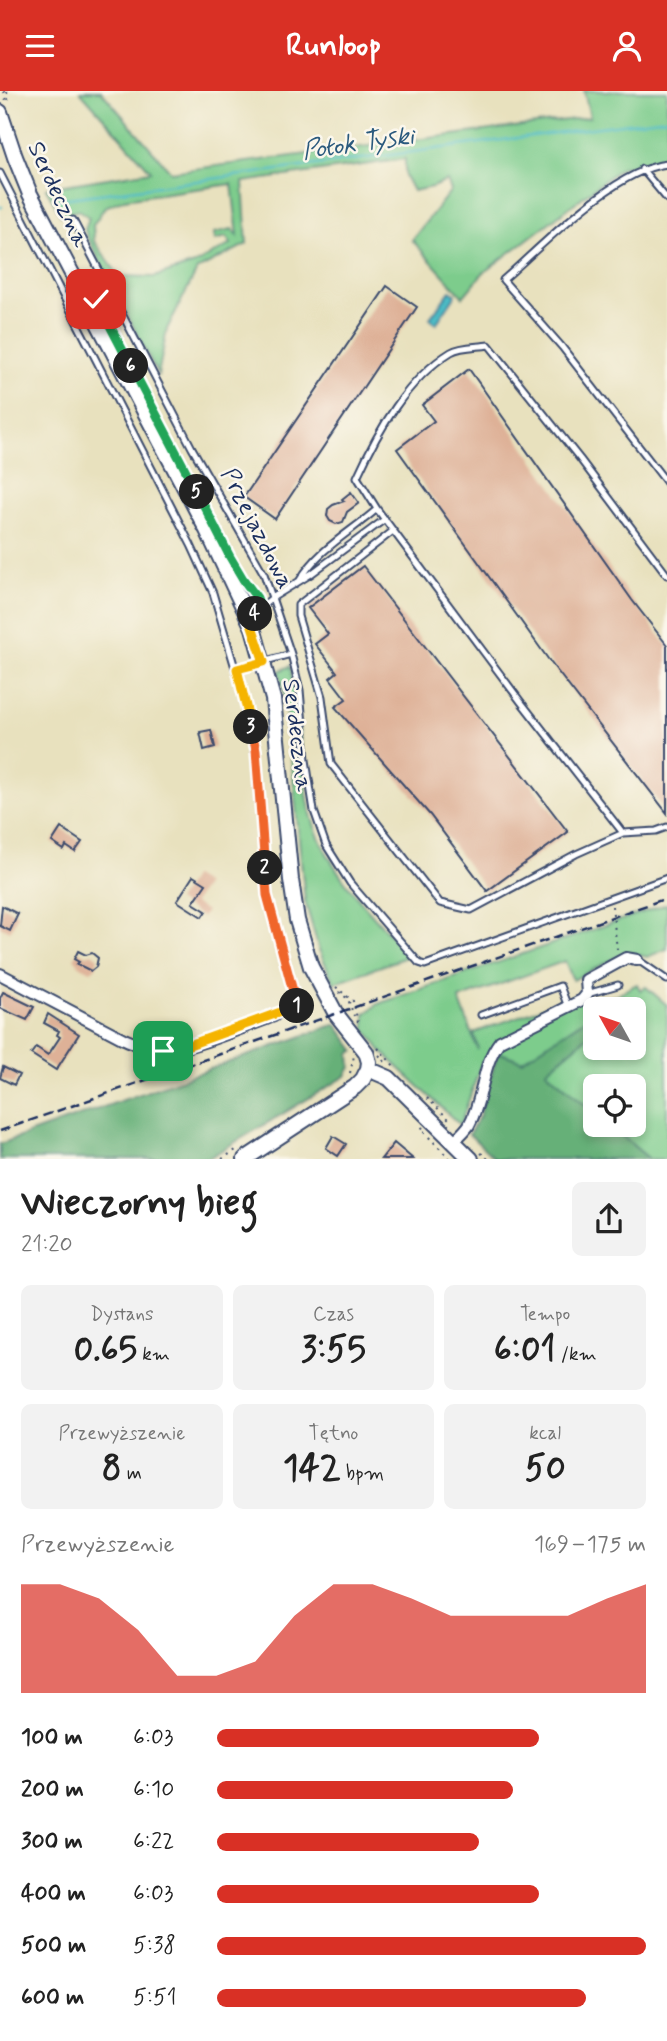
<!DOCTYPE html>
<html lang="pl">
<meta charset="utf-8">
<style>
:root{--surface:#fff;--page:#f2f2f2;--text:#222;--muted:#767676;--accent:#d93025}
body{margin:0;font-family:Mynerve,sans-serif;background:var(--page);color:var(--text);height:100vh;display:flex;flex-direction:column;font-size:26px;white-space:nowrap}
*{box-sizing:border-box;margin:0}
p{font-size:23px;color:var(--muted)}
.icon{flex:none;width:38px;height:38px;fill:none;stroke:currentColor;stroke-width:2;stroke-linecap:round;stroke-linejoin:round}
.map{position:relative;height:1068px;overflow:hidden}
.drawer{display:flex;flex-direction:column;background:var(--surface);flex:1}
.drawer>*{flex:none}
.needle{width:46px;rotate:310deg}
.buttons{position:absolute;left:583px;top:906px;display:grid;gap:14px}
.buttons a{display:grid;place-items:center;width:63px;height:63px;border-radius:10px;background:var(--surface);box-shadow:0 4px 10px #0003;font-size:35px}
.pin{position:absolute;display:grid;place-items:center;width:60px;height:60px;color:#fff;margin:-30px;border-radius:14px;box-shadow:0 4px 10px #0006}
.km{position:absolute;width:35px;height:35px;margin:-18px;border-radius:50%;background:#222;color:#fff;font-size:19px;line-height:35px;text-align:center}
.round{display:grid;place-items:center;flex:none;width:74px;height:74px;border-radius:10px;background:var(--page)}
.summary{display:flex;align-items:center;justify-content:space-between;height:119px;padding:0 21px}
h1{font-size:38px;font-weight:700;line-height:52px}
.stats{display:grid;grid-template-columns:repeat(3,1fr);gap:10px;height:119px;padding:7px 21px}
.stats div{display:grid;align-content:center;border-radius:10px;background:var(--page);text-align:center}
.stats b{font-size:35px;font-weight:700}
.stats small{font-size:19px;font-weight:400}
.stats p{font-size:19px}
.chart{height:196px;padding:14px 21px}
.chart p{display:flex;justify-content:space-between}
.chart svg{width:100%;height:126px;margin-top:7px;fill:var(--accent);opacity:.7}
ul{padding:0 21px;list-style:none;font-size:23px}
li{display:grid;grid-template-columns:112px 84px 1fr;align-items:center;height:52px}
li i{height:18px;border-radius:9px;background:var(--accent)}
header{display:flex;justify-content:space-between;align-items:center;height:91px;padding:0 21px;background:var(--accent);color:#fff;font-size:32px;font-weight:700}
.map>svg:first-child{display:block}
</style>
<header><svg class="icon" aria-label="menu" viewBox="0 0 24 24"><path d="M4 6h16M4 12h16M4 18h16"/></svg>Runloop<svg class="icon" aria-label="person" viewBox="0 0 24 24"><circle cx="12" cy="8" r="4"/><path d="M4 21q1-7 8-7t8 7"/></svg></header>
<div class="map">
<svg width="667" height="1068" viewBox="0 0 667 1068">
<rect width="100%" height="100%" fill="#fbf7ec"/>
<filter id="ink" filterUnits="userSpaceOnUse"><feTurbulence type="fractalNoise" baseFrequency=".0143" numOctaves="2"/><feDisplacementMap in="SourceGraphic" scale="14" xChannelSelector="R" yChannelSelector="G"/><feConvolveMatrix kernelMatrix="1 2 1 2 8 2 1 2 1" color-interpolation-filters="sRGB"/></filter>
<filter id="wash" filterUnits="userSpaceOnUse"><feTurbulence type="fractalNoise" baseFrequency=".00686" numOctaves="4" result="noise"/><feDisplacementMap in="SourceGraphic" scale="28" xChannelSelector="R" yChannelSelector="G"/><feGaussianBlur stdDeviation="1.57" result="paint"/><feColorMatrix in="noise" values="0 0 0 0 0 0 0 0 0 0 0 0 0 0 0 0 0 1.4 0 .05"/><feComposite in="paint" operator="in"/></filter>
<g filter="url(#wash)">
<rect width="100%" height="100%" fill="#e8e1be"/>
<path fill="#7dcc8c" stroke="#4c7e75" stroke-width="2" fill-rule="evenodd" d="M80,0H101L171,81L590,26L584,0H667V69L622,76L483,182L463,206L412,149L451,99L447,90L432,96L413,100L405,85V68L243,91L247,153L197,179L167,238L158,284L88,147L85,139L89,126L79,119L61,124L46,97L151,80ZM232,93L238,145L232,138L214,142L215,149L226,146L231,153L195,173L154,186L119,185L94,150L93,134L105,116L124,108Z
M290,575C300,623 300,672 310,719C323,777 372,822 409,865L334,892L319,859L305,810L286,613L279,580Z
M667,813V858L647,866L631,862L619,865L573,889L565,870L459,908L478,959L474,942L576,904L600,912L637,893L640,899L646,896L667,914V1068H649L609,1034H634V996H595V1022L546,980L595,939V957H634V919H595V924L594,922L522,970L498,961L482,971L460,1034L381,960L365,937V923L378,913Z"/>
<path fill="#66b078" stroke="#40706b" stroke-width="2" d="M594,922L595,939L546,980L595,1022V1034H609L649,1068H495L469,1043L479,1026L498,961L522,970Z
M336,933L355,959L350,963L351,976L346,985L207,1068H0V1053Z"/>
<path fill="#4dbbc5" stroke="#347592" stroke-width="2" d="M450,200L455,203L454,206L436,233L430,227Z"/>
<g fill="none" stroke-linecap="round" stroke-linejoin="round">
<path stroke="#4dbbc5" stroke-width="2.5" d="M54,109L667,27
M0,116H2"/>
</g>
<g id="blocks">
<path fill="#deb197" d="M387,195L417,216L275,428L244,406Z
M469,278L632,509L667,554V722L551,572L397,358L434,330L422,314Z
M351,401L359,412L347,421L343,431L336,433L330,430L327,425L328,418L333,414L344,410L342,408Z
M363,475L568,741L487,800L430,724L335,616L346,608L330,587L337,581L315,553L328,543L308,517Z
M211,639L215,656L204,659L200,641Z
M61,737L82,751L75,761L66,755L64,759L52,751Z
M193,785L206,793L193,812L206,820L202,826L177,810Z
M2,815L18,823L10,840L0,835Z
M78,860L86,864L92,862L98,867L96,876L91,880L77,873L79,871L74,868Z
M3,901L34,916L27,929L0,917V907Z
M48,923L79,943L56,979L31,963L36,956L48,964L60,946L57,944L59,940L44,932Z
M3,976L19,984L14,994L0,987Z
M333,1045L346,1053L338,1065L326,1057Z
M394,1052L413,1068H381Z"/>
</g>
</g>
<g filter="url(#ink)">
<use href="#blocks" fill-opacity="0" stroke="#3a4a6c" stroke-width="2"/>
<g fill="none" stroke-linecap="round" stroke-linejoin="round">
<g stroke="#3a4a6c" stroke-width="9">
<path id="service" d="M667,73C614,79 544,153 503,189L562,256L667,392
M642,78L667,108
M0,82L191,454L213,502L248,621L255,659L267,804L297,916L274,925
M73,129L192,357L264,483L291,563L300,599L306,669L314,720L326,754L350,792L419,872L425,874L667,787
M393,440L298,514V525L322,606L331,673L440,812L471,819L576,763L623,742
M667,484L580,368L489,254C478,256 461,255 451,261C407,288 378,340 357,386L377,418L521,611L623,742L656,740L667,736
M300,489C318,458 351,441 377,418
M249,526L272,507L311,483L385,428
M237,578L291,563
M638,869L667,889
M587,903L618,894
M481,924L560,895L568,916"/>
</g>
<g stroke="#3a4a6c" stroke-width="14">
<path id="minor" d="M0,883L124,948C136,953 147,958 160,960C182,962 250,934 274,925
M454,1050C459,1045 465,1040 469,1034C484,1008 481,974 500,950L582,909L587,903L586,889L626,867L637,869"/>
</g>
<g stroke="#3a4a6c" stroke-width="18">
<path id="tertiary" d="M0,21L15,66L30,103L207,439L253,537L273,608L291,789L297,829L311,876L336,923L366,961L369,971L368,978L363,988L355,996L245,1068
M368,978L389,987L471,1068"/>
</g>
<path stroke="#3a4a6c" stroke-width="2" stroke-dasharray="2 5" stroke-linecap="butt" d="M4,0L6,10
M7,0L9,13
M247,494L258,509
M612,815L617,858
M336,896L353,910L358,931
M339,901L348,908L354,925
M378,957L395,976
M379,964L387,973
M350,982L354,965
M427,1007L451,1030
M423,1036L421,1038L450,1068
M481,1062L488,1068
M222,1068L239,1057"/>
<use href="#service" stroke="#fff" stroke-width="5"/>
<use href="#minor" stroke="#fff" stroke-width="10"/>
<use href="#tertiary" stroke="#fff" stroke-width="14"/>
<path stroke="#1b2f5e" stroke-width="2.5" stroke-dasharray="10 5" stroke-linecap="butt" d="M0,1040L667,807"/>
</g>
</g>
<g fill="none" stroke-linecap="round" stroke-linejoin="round" filter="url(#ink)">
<g stroke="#fff" stroke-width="14">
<path id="split-1" d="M163,960L181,957L297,915"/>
</g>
<g stroke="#fff" stroke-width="14">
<path id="split-2" d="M265,777L267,804L297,915"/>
</g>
<g stroke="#fff" stroke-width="14">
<path id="split-3" d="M251,636L256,659L265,777"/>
</g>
<g stroke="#fff" stroke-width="14">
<path id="split-4" d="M251,636L237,578L264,571L249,526L255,523"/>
</g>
<g stroke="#fff" stroke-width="14">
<path id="split-5" d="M197,401L230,466L243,488L257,507L261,518L255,523"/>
</g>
<g stroke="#fff" stroke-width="14">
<path id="split-6" d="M131,275L197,401"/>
</g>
<g stroke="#fff" stroke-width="14">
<path id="split-7" d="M96,208L131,275"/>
</g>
<use href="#split-1" stroke="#f5b400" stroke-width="9"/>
<use href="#split-2" stroke="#f0652b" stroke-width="9"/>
<use href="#split-3" stroke="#f0652b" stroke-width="9"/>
<use href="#split-4" stroke="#f5b400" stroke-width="9"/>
<use href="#split-5" stroke="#22a559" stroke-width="9"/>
<use href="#split-6" stroke="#22a559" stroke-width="9"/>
<use href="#split-7" stroke="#22a559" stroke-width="9"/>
</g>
<g text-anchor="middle" stroke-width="5" stroke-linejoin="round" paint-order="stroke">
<g font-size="24" fill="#1b2f5e" stroke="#fbf7ec">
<text transform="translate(59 103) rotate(65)" y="8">Serdeczna</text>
<text transform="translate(258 437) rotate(63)" y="8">Przejazdowa</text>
<text transform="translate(298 644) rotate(83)" y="8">Serdeczna</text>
</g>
<g font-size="26" font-style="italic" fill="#2a597d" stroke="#fbf7ec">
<text transform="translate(358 51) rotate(-8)" y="9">Potok Tyski</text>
</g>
</g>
</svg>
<div class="buttons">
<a><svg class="needle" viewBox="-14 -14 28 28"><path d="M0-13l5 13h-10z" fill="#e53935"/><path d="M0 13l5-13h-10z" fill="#767676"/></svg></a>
<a><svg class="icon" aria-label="locate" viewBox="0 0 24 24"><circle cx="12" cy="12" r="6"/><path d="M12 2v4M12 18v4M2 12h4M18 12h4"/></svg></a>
</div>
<div class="pin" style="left:163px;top:960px;background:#1e9e55"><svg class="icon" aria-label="arrive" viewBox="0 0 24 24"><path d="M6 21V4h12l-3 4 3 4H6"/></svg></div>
<div class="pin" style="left:96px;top:208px;background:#d93025"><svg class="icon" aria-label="check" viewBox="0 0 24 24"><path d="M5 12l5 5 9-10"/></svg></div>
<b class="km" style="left:297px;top:915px">1</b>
<b class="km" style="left:265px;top:777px">2</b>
<b class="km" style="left:251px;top:636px">3</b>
<b class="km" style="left:255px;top:523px">4</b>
<b class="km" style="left:197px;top:401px">5</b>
<b class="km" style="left:131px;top:275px">6</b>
</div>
<section class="drawer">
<div class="summary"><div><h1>Wieczorny bieg</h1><p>21:20</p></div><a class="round"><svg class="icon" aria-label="share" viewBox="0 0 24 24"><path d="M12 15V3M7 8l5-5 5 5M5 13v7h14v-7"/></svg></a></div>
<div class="stats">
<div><p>Dystans</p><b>0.65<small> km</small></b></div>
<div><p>Czas</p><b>3:55</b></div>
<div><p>Tempo</p><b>6:01<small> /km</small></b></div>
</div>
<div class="stats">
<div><p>Przewyższenie</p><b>8<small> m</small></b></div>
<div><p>Tętno</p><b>142<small> bpm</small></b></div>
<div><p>kcal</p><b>50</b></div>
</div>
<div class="chart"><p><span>Przewyższenie</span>169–175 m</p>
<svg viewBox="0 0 160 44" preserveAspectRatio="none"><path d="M0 44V6L10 6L20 11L30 22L40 38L50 38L60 33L70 17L80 6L90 6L100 11L110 17L120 17L130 17L140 17L150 11L160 6V44z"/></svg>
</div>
<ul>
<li><b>100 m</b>6:03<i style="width:75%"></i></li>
<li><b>200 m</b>6:10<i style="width:69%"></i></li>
<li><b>300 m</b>6:22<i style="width:61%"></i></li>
<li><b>400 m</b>6:03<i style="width:75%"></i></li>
<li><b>500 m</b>5:38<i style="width:100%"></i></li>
<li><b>600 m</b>5:51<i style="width:86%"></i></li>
</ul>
</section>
